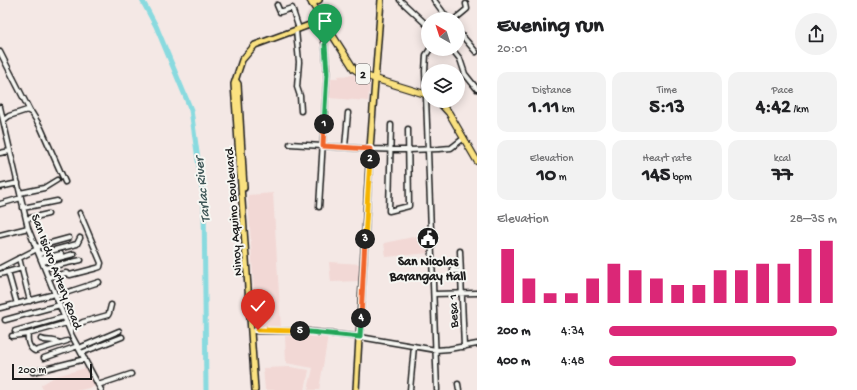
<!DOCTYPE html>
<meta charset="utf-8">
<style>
:root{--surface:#fff;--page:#f2f2f2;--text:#202124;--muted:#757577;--accent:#db2777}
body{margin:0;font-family:"Gochi Hand",sans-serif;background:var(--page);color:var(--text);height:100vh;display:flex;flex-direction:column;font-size:15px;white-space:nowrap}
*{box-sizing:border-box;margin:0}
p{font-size:13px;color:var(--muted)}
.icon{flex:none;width:22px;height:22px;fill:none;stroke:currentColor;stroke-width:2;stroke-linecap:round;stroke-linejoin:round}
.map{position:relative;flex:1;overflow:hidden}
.details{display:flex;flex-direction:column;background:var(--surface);width:380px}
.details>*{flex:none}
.needle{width:26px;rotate:321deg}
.buttons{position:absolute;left:421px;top:12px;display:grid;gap:8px}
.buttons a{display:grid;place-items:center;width:44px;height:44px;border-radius:50%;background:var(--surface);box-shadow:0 2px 10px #0003;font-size:20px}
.scale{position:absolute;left:12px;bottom:10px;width:80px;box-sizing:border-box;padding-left:4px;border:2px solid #1c1c1c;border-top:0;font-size:11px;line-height:14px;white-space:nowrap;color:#1c1c1c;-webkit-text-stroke:3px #f6f6f2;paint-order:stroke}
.pin{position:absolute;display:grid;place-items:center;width:34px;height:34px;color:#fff;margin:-41px -17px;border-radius:50% 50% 50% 0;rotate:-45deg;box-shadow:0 0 4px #0007}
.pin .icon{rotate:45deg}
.km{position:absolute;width:20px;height:20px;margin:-10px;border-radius:50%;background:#222;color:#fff;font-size:11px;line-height:20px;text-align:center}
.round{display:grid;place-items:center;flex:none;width:42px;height:42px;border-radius:21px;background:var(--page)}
.summary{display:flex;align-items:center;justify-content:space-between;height:68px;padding:0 20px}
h1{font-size:22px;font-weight:700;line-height:30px}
.stats{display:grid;grid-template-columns:repeat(3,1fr);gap:6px;height:68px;padding:4px 20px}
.stats div{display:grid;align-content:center;border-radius:10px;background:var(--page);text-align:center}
.stats b{font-size:20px;font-weight:700}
.stats small{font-size:11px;font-weight:400}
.stats p{font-size:11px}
.chart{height:112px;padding:8px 20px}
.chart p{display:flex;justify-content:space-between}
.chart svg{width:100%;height:72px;margin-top:4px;stroke:var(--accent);stroke-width:6}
ul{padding:0 20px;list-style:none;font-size:13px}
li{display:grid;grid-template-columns:64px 48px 1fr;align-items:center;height:30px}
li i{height:10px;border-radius:5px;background:var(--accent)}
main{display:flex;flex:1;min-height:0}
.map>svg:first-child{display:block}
</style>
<main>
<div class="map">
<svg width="477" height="390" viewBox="0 0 477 390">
<rect width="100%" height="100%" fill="#f4e8e5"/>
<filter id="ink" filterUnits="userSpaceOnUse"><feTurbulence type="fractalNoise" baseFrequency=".025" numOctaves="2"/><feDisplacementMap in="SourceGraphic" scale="8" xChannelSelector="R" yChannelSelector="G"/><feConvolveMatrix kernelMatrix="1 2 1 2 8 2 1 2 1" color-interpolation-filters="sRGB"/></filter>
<g filter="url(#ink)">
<path fill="#f2d8d5" d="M354,75L370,82L368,101L329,98V78H338V76Z
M273,193L281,328H256L248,195Z
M413,237H422V240L429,239V253L386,257L384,243Z
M329,262L362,264L360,281L331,282Z
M289,333H312L328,336L319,390H308L313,368L286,363L285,336H289Z
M290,367L309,370L305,390H265L263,368Z
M86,368L96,386L81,390H43L41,385L56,376Z"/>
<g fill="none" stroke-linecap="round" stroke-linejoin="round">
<path stroke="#89dadf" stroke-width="5" d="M142,0L156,26L191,110L204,202L206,390"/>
<g stroke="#1c1c1c" stroke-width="7">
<path id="minor" d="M400,0L428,26
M434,0L448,19
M277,5L280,12L292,8L299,29
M455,19L467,9L466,4
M318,22L325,45L327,73L319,207
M296,30L299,62L297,87L300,96L301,111
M458,31L476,52
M430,49L426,55L425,71L437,390
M452,49L460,59L465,74L477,89
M0,52L30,111
M0,107L28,228L72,336L101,390
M4,120L9,116L27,110L32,113L41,128L65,182
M391,125L389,211L409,206L408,129
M290,144L370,149L408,150L439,149L451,148L464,138
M345,147L348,113
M0,153L10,151
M0,187L18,183
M20,193L44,188L57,180
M0,204L21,198
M23,208L57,201
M26,219L48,214
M0,235L28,228
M36,247L69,238
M460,251L464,347
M39,254L77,244L80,238
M19,258L30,301
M41,259L61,254
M43,262L74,254
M453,267V271H461
M0,268L37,249
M45,268L81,260
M8,272L17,304
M0,274L22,268
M49,277L66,273L70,275L97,268L100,267L101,263L80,213
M434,294L477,293
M56,296L99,282
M0,308L55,294
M5,320L60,305
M70,329L83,322L108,315L109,313L111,305
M15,331L64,317
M251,331H307L360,337L436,350L449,349L477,344
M12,336L28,334
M41,339C47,342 53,339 59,343
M67,341L35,351C29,348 27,341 28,334L67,323
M79,348L119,331
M81,353L122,337
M44,358L78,346
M33,372L85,359
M458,384L459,390
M98,385L131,374
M410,390L414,346"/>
</g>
<g stroke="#1c1c1c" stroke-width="8">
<path id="major" d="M312,4L319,0
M236,81L238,84L244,188
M255,390L234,84L242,60L255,45L323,20
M356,390L370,149L381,0"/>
</g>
<g stroke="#1c1c1c" stroke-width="8">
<path id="highway" d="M310,0L354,69L363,75L428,95
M438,101L449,113L477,161"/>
</g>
<use href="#minor" stroke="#f6f6f2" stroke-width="4"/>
<use href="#major" stroke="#fae180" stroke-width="5"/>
<use href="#highway" stroke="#fae180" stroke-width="5.5"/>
</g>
</g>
<g fill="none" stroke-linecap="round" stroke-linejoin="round" filter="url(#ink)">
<g stroke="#fff" stroke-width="8">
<path id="split-1" d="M324,124L327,73L325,45"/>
</g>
<g stroke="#fff" stroke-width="8">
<path id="split-2" d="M324,124L323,146L370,149V159"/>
</g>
<g stroke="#fff" stroke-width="8">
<path id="split-3" d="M365,239L370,159"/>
</g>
<g stroke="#fff" stroke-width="8">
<path id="split-4" d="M361,318L365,239"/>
</g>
<g stroke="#fff" stroke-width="8">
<path id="split-5" d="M300,331L360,337L361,318"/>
</g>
<g stroke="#fff" stroke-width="8">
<path id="split-6" d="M258,330L300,331"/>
</g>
<use href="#split-1" stroke="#22a559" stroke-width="5"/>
<use href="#split-2" stroke="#f0652b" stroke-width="5"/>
<use href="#split-3" stroke="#f5b400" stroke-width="5"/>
<use href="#split-4" stroke="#f0652b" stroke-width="5"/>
<use href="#split-5" stroke="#22a559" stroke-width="5"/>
<use href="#split-6" stroke="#f5b400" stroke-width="5"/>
</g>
<defs>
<g id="civic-disc" transform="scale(1.15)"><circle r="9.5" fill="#1c1c1c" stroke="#f6f6f2"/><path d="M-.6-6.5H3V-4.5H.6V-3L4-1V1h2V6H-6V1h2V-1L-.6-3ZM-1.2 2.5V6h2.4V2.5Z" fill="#fff"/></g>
</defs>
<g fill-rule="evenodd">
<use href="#civic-disc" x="428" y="238"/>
</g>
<g text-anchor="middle" stroke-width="4" stroke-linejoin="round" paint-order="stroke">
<rect fill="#f6f6f2" stroke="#5d5d5c" stroke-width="1" x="356" y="64" width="14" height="20" rx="3"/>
<g font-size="12" font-weight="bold" fill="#1c1c1c">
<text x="363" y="78">2</text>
</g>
<g font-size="13" fill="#1c1c1c" stroke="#f6f6f2">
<text transform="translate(232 212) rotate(-94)" y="5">Ninoy Aquino Boulevard</text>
<text transform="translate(58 271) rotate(69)" y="5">San Isidro Artery Road</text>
<text transform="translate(452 311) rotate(-92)" y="5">Besa 1</text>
</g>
<g font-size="13" font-weight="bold" fill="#1c1c1c" stroke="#f6f6f2">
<text x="428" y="265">San Nicolas<tspan x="428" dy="15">Barangay Hall</tspan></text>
</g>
<g font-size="14" font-style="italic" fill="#3d5556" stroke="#f6f6f2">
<text transform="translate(201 190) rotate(-96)" y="5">Tarlac River</text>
</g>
</g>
</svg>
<div class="buttons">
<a><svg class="needle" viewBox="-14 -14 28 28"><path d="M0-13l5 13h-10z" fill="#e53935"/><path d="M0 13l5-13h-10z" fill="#757577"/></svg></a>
<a><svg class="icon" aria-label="layers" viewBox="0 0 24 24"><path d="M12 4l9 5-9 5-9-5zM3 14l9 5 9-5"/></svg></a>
</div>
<div class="scale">200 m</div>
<div class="pin" style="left:325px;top:45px;background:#1e9e55"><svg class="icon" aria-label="arrive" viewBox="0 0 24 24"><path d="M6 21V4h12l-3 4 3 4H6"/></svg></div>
<div class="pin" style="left:258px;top:330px;background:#d93025"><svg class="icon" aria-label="check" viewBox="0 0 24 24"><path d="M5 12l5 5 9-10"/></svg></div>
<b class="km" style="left:324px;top:124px">1</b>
<b class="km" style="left:370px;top:159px">2</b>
<b class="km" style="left:365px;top:239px">3</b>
<b class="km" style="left:361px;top:318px">4</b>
<b class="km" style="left:300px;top:331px">5</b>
</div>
<section class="details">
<div class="summary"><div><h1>Evening run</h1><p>20:01</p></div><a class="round"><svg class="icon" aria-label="share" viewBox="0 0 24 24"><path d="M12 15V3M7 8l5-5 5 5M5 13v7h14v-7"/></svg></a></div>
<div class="stats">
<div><p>Distance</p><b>1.11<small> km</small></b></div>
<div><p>Time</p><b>5:13</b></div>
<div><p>Pace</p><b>4:42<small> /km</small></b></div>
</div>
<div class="stats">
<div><p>Elevation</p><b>10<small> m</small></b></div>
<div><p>Heart rate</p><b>145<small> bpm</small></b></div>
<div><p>kcal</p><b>77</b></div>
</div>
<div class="chart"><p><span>Elevation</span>28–35 m</p>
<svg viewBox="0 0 160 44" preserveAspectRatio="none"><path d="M5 44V11M15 44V29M25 44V38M35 44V38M45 44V29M55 44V20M65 44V24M75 44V29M85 44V33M95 44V33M105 44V24M115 44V24M125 44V20M135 44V20M145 44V11M155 44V6"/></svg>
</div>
<ul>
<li><b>200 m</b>4:34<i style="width:100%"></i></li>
<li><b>400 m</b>4:48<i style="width:82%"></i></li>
</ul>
</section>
</main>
